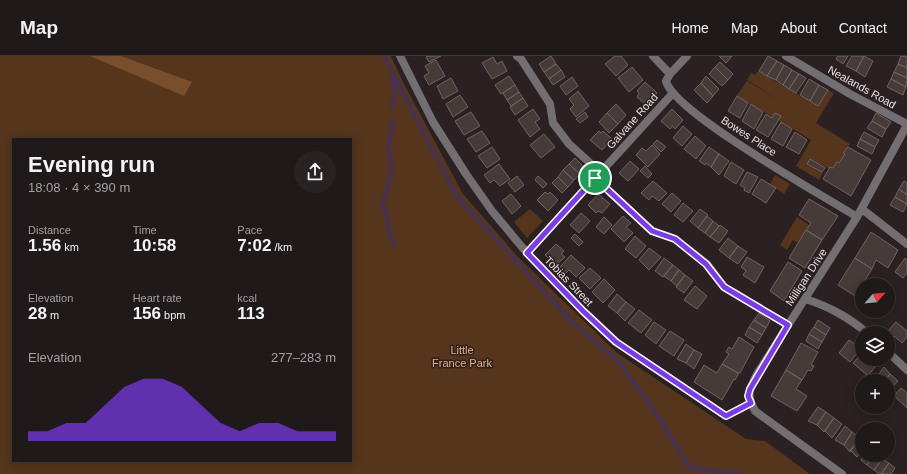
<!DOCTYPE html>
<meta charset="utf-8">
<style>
:root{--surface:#20191a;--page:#282223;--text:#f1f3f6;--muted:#a2a0a2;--line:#3d3839;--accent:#7c3aed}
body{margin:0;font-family:Helvetica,sans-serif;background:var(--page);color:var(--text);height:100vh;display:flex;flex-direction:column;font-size:15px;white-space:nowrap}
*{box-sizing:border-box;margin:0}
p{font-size:13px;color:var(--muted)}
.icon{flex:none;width:22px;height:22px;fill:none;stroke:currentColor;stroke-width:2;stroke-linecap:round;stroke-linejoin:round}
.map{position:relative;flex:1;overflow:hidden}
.details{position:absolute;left:12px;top:82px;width:340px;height:324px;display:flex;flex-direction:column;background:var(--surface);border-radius:0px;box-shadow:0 2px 10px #0003,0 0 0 1px var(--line)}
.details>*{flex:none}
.needle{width:26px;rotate:63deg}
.tools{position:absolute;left:855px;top:222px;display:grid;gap:8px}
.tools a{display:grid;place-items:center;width:40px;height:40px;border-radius:50%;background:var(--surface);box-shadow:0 2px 10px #0003,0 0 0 1px var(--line);font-size:20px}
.pin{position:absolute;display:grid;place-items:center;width:34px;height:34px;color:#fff;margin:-17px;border:2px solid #fff;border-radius:50%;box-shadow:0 1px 4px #0007}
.round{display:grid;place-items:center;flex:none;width:42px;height:42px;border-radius:21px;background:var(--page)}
.headline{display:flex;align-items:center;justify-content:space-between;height:68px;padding:0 16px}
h1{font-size:22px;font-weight:600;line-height:30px}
.stats{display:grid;grid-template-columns:repeat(3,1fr);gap:6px;height:68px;padding:4px 16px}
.stats div{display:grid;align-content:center}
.stats b{font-size:17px;font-weight:600}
.stats small{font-size:11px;font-weight:400}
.stats p{font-size:11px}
.chart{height:112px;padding:8px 16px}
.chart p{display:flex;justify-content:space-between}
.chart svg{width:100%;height:72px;margin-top:4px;fill:var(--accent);opacity:.7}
header{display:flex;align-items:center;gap:24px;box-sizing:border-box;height:56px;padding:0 20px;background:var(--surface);border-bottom:1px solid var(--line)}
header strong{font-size:19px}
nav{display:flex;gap:22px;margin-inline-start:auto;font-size:14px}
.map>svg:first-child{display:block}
</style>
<header>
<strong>Map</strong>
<nav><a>Home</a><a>Map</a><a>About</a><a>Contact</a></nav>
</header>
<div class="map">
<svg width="907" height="418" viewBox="0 0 907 418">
<rect width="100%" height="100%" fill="#2b2123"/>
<path fill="#55351b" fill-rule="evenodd" d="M0,0H391L403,26L463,138L518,201L617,297L746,383L765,385L810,418H0ZM13,83H351V405H13Z
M758,15L818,50L828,34L834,37L816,67L850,88L843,97L845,98L839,107L837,106L833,112L830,111L829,113L810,103L807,108L823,117L819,124L796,110L811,84L778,64L781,60L773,61L736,40L741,34L747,25L781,45L747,24L751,17L755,19Z
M775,119L790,128L784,138L770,128Z
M530,153L543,165L527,182L514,166Z
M797,161L809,169L798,187L793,184L787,194L780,189Z"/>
<path fill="#784e2b" d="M90,0H121L192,26L184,40Z"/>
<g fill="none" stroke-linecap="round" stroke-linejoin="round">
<path stroke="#43315c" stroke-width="3.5" d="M384,0L457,141L573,267L620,307L651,350L690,412L742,418
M393,51L395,32L393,23
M393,63C393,72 389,79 389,88C387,105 397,108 387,128L388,131L382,148L387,160V170L395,189"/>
</g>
<path fill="#473b39" stroke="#706361" d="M428,0H441L429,6L426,1Z
M551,0L556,8L544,16L539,8Z
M615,0H621L628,9L616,20L605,8Z
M719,0H732L726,7Z
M768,0L777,5L767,20L759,15Z
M838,0H848L843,8L836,3Z
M852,0H864L856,15L846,10Z
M864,0L873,5L865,21L856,15Z
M901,0L907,1V12L898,8Z
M493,1L497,8L502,5L507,15L492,23L482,7Z
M436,4L445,20L429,29L424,20L429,17L425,10Z
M777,5L784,9L776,24L767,20Z
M720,6L733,18L728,24L715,11Z
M556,8L561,14L549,23L544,16Z
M898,8L907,12V22L894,16Z
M784,9L792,14L783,29L776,24Z
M632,11L643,24L629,36L618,22Z
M715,11L728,24L722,30L709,18Z
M561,14L565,21L553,29L549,23Z
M792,14L799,18L789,33L783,29Z
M894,16L907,22L906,31L891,23Z
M799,18L806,22L796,37L789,33Z
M509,20L515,29L501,38L495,29Z
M706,20L719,33L713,40L701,27Z
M572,21L578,30L566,39L560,30Z
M451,22L458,35L443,43L437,30Z
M809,23L819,29L810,45L800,39Z
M891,23L906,31L903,39L887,31Z
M645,26L657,37L646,49L637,41L639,37L637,35Z
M701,27L713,40L707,47L694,34Z
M515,29L519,36L507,44L503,37Z
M819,29L828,34L818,50L810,45Z
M578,35L589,50L576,61L570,53L574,49L569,43Z
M519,36L523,42L511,50L507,44Z
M460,39L468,51L453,61L446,48Z
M737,40L748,47L740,62L728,55Z
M523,42L528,50L515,59L510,51Z
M616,48L626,59L618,68L607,57Z
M751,48L763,56L754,73L742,65Z
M533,53L540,63L535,66L540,73L530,81L518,64Z
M672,53L683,64L675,73L672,70L670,73L661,65Z
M471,56L480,70L464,79L455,65Z
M585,56L588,61L580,67L576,63Z
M607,57L618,68L609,77L599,66Z
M775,57L781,60L768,81L756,74L766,58L772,62Z
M876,57L891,66L886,73L872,65Z
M872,65L886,73L882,81L867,72Z
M781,66L792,73L783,90L771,83Z
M683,70L692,78L682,90L673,82Z
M482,75L490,87L476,96L467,83Z
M599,75L601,77L603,75L612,83L602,94L590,84Z
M795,76L807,84L799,98L786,91Z
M864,76L879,84L875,91L860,83Z
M544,78L555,91L541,102L530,89Z
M695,80L706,90L696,103L684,93Z
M860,83L875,91L872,98L857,90Z
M657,84L666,91L661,96L653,88Z
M652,89L660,98L648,111L636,99L642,92L646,95Z
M492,91L500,103L487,112L478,100Z
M709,91L719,98L711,111L706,107L705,109L699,105Z
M848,91L871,104L851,140L823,123L830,111L833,112L837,106L839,107L845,98L843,97Z
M719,98L729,105L719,119L711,111Z
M575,102L585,112L580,118L569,108Z
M810,103L825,112L822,116L807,108Z
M630,105L639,113L628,125L619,117Z
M731,106L744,114L736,128L724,120Z
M499,108L510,123L500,130L494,124L490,127L484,119Z
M569,108L580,118L574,124L563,114Z
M645,110L652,118L648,122L640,115Z
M563,114L574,124L568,131L558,121Z
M747,116L758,121L749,137L744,134L745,132L740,129Z
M517,120L524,129L515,136L508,127Z
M538,120L547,128L543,132L535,124Z
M558,121L568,131L562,137L552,127Z
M761,123L776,132L766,147L752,138Z
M653,125L667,137L659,145L652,140L649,144L641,137Z
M904,125L907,127V139L899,133Z
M899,133L907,139V148L895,141Z
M545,136L548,138L550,136L558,144L548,155L537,144Z
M672,137L681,145L671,156L662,148Z
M511,138L521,150L512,158L502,145Z
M598,138L610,148L602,157L598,155L596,157L588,149Z
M895,141L907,148L903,156L890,149Z
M809,143L838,160L822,184L806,174L811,167L799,159Z
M683,147L693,155L683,166L674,159Z
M700,153L708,159L698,172L690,165Z
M581,157L590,165L579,177L570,169Z
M623,160L631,167L626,171L633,177L624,186L611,173Z
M707,160L713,165L705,177L698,172Z
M604,161L612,169L604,178L596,171Z
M713,165L719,170L710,181L705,177Z
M720,169L728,175L719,187L710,181Z
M806,174L822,184L805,212L789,202Z
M871,176L898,194L888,212L876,204L872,213L855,202Z
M575,178L583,186L579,190L571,182Z
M635,180L646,190L636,202L625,193Z
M728,182L738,190L729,202L719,194Z
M556,188L564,195L561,198L565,201L556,209L545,199Z
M738,190L747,196L738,208L729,202Z
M649,192L661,201L649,214L639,204Z
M571,199L585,212L576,221L569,214L565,218L559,212Z
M747,201L764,211L755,227L743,219L746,215L741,211Z
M664,202L673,209L663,221L655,215Z
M855,202L872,213L855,240L838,229Z
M905,202L907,204V217L903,222L895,216Z
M788,206L802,215L784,245L770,235Z
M673,209L679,214L671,225L664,220Z
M590,212L601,222L590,233L579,222Z
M679,214L685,219L677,230L671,225Z
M685,219L693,225L684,237L676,231Z
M604,223L615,234L603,247L592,236Z
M695,230L707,240L697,253L684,244Z
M617,238L626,246L617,257L608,250Z
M626,246L635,253L625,265L617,257Z
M639,254L652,264L641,277L628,267Z
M759,257L770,265L766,272L754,264Z
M754,264L766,272L762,279L749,271Z
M818,264L830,272L826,279L814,271Z
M654,266L666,274L656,288L645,279Z
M896,266L907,275V281L902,287L894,280L890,284L888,282V277H886Z
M749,271L762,279L757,287L745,279Z
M814,271L826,279L822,286L809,278Z
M670,275L684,284L674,300L659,290Z
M809,278L822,286L818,293L806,285Z
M739,281L754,291L740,317H738L722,308L729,298L726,296L729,291L732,293Z
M849,284L856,289L854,292L858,296L850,306L839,297Z
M801,287L818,296L811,309L814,310L811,315L808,314L802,324L786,314Z
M686,288L694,294L686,307L677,303Z
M694,294L702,298L694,313L686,307Z
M862,297V303H870L869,305L875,311L868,320L853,307Z
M722,308L738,317V319L735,324L734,323L722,344L694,326L704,309L717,317Z
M884,311L890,318L885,325H874Z
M786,314L802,324L796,333L807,340L797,355L771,340Z
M890,318L898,325L888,336V325H885Z
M901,332L907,337V352L894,340Z
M818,351L826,356L817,369L808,365Z
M826,356L834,362L824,376L817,369Z
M834,362L842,368L832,382L825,375Z
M845,370L852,376L844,389L835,384Z
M852,376L860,382L850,396L844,389Z
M860,382L862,383V394L857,401L850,394Z
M864,399H875L867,409L861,404Z
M875,399H878L882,403L874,414L867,409Z
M882,403L889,407L881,418H879L874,414Z
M889,407L895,412L891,418H881Z"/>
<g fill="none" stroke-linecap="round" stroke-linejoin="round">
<path stroke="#726e71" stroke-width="8" d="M400,0L433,66L466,118L492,155L527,197L583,255L616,286L726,360L751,347
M517,0L521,3L550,48L553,67L569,88L600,116
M653,0L670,18
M687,0L670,18L666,25C673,56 824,140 857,161
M786,0L850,38L907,68
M595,122L652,175L675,183L707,208L724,231L788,269
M862,153L907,188
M527,197L673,37
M805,243C826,249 850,262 867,277
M888,296L907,314
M842,418L755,355C746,338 749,334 757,318L857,161L907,69"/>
</g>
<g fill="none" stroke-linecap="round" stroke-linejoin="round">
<g stroke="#fff" stroke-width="8">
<path id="route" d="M595,122L652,175L675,183L706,208L724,231L788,269L750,333L748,340L751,347L726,360L616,286L583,255L527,197Z"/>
</g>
<use href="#route" stroke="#7c3aed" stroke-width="5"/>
</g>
<g text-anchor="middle" stroke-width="3" stroke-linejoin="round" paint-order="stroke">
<g font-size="11" fill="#e7dfe1" stroke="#2b2123">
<text transform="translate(862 31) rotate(29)" y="4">Nealands Road</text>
<text transform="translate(632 65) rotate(-48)" y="4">Galvane Road</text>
<text transform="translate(749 80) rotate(33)" y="4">Bowes Place</text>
<text transform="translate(806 221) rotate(-57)" y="4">Milligan Drive</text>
<text transform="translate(569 225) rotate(46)" y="4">Tobias Street</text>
</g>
<g font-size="11" fill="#f2ae7a" stroke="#2b2123">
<text x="462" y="298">Little<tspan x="462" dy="13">France Park</tspan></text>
</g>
</g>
</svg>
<div class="tools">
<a><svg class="needle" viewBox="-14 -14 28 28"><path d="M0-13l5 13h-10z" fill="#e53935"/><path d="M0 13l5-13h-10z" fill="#a2a0a2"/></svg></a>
<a><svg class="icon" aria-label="layers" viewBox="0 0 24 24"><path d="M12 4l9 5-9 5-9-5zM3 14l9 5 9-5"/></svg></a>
<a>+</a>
<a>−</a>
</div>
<div class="pin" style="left:595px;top:122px;background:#1e9e55"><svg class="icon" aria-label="arrive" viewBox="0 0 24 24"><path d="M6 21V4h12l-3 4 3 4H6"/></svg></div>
<section class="details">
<div class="headline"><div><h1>Evening run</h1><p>18:08 · 4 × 390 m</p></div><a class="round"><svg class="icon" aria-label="share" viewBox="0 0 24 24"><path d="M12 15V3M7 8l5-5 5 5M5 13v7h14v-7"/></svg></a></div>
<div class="stats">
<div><p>Distance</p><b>1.56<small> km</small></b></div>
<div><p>Time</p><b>10:58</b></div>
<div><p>Pace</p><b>7:02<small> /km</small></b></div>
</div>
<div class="stats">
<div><p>Elevation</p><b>28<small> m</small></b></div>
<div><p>Heart rate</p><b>156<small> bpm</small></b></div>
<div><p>kcal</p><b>113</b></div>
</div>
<div class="chart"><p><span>Elevation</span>277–283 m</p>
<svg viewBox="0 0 160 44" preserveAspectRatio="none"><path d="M0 44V38L10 38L20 33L30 33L40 22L50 11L60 6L70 6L80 11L90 22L100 33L110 38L120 33L130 33L140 38L150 38L160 38V44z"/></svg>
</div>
</section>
</div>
